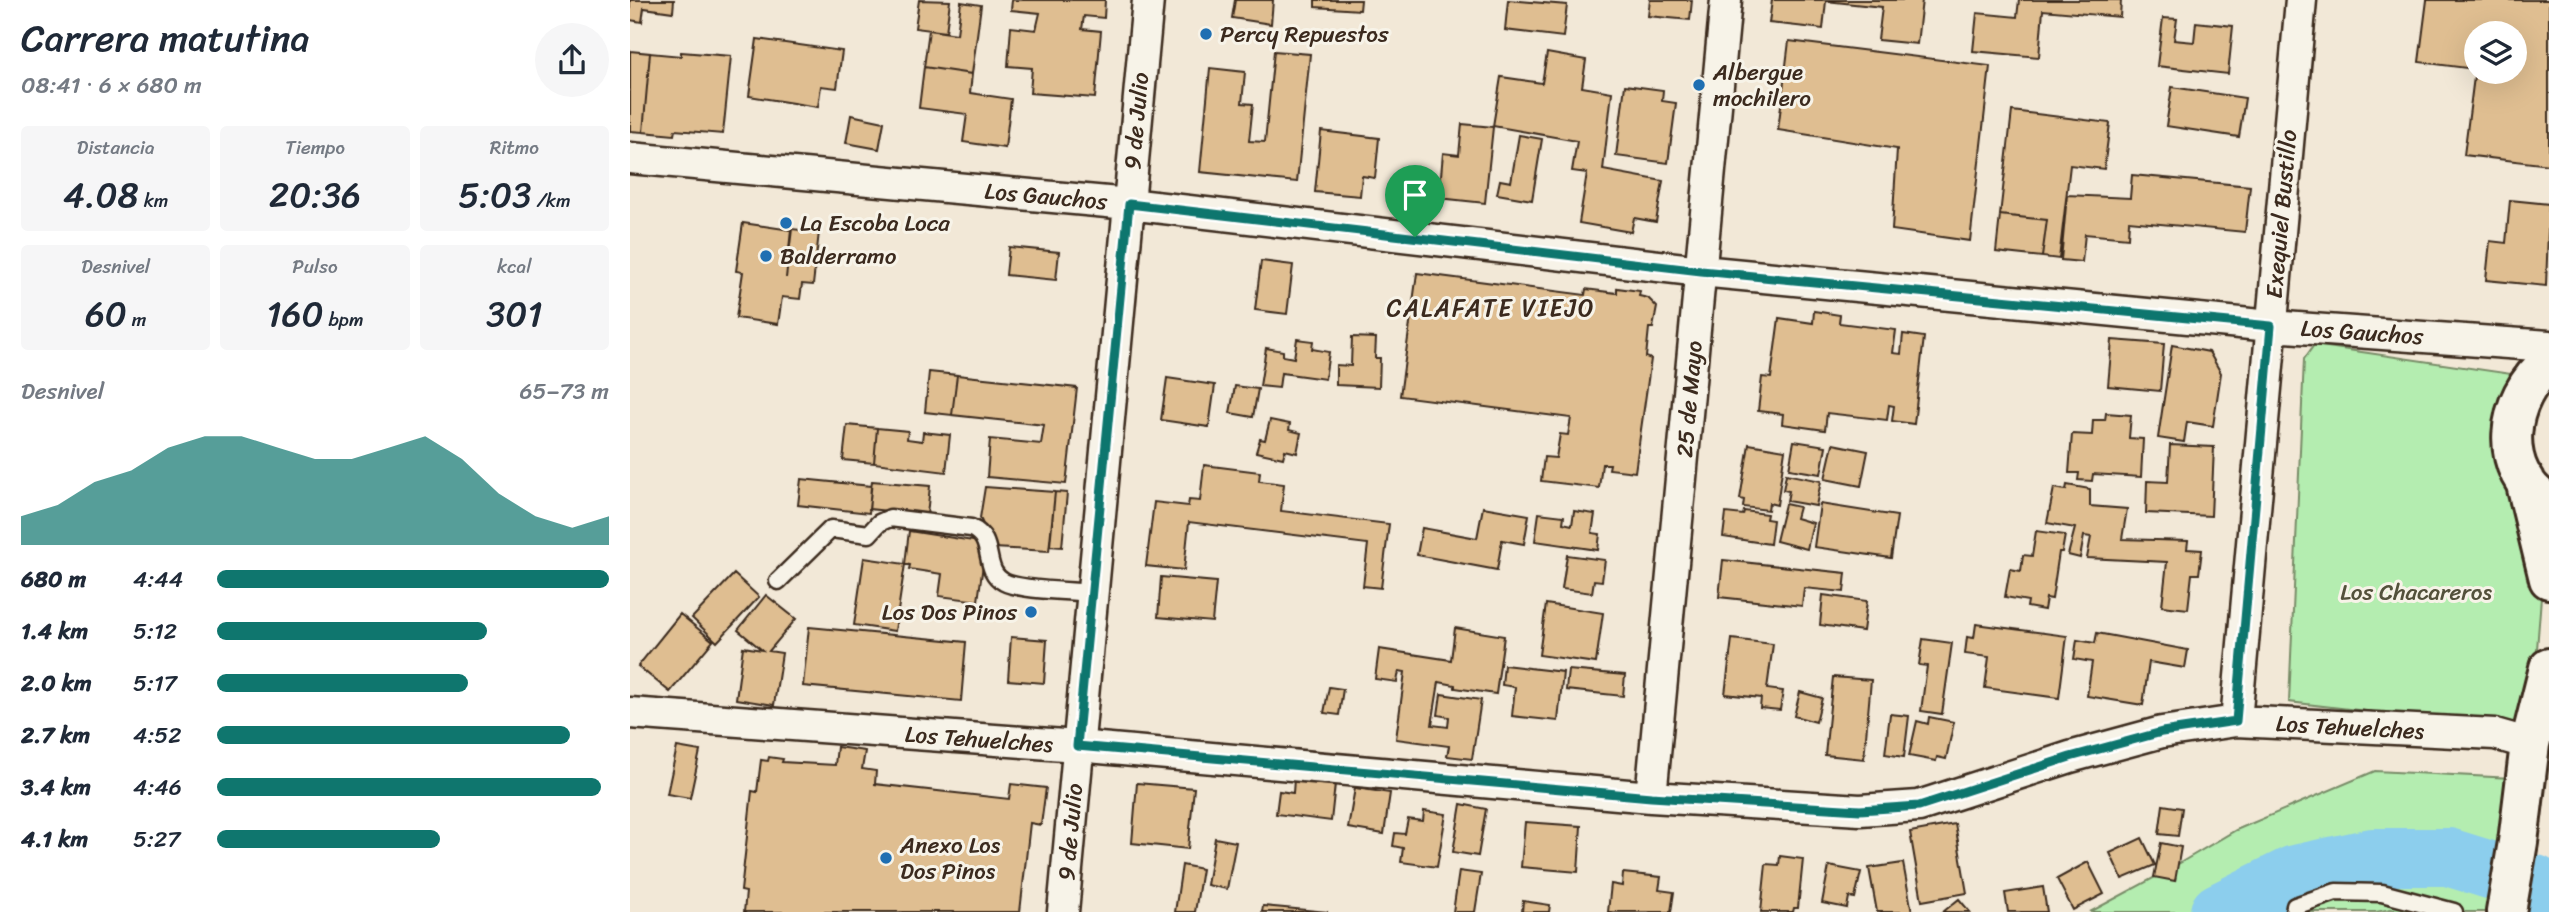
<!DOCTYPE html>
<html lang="es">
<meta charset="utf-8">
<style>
:root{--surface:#fff;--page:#f6f6f7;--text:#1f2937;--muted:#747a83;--accent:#0f766e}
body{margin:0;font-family:Sriracha,sans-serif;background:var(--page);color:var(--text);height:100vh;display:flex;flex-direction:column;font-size:26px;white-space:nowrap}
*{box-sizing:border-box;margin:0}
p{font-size:23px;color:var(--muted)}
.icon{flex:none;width:38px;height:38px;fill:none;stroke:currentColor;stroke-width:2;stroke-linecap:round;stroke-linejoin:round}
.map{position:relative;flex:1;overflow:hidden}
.sheet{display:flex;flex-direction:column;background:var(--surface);width:630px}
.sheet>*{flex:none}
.controls{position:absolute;left:1834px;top:21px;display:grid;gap:14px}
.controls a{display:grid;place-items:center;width:63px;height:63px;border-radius:50%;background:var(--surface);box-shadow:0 7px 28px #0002;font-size:35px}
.pin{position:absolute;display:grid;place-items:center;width:60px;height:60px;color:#fff;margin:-72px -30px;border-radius:50% 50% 50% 0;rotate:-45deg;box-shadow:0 0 7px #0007}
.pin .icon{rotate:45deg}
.round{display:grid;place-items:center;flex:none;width:74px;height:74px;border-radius:37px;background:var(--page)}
.head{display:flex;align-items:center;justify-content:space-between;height:119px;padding:0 21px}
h1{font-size:38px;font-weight:600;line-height:52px}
.metrics{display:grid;grid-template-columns:repeat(3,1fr);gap:10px;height:119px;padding:7px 21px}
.metrics div{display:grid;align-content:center;border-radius:7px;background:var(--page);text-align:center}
.metrics b{font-size:35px;font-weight:600}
.metrics small{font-size:19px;font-weight:400}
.metrics p{font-size:19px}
.chart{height:196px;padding:14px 21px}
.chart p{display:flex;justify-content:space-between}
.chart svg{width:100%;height:126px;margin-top:7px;fill:var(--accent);opacity:.7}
ul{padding:0 21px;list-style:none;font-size:23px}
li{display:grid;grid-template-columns:112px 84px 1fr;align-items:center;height:52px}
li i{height:18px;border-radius:9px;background:var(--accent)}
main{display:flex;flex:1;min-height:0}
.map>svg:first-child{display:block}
</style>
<main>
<section class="sheet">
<div class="head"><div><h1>Carrera matutina</h1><p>08:41 · 6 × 680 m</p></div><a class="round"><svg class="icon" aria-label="share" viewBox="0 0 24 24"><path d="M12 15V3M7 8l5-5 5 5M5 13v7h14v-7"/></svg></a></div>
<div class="metrics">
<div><p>Distancia</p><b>4.08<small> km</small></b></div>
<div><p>Tiempo</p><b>20:36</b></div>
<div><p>Ritmo</p><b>5:03<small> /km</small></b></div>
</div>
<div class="metrics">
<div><p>Desnivel</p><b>60<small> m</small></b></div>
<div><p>Pulso</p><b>160<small> bpm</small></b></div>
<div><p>kcal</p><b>301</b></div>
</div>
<div class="chart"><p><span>Desnivel</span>65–73 m</p>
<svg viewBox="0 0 160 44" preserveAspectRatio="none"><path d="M0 44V34L10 30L20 22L30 18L40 10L50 6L60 6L70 10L80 14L90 14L100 10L110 6L120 14L130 26L140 34L150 38L160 34V44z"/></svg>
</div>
<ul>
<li><b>680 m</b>4:44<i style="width:100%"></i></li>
<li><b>1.4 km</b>5:12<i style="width:69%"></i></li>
<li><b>2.0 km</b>5:17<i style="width:64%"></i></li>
<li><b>2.7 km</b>4:52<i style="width:90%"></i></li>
<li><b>3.4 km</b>4:46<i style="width:98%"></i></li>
<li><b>4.1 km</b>5:27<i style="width:57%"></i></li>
</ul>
</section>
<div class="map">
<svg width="1919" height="912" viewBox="0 0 1919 912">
<rect width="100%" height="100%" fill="#f2e8d7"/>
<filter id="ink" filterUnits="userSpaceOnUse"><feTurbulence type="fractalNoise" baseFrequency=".0143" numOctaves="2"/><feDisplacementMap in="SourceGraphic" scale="14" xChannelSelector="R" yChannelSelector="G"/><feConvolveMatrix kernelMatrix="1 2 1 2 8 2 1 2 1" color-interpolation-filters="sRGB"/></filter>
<g filter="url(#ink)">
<path fill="#b4edb0" stroke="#788c67" stroke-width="2" d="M1684,345L1895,376L1904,557L1911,597L1906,662L1891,729L1659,702L1674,359Z
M1745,771L1882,778L1859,912H1773L1761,909L1746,912H1460L1533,873L1606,830Z"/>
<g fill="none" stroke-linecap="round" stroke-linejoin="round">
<path stroke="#8cceed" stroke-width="58" d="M1589,912L1665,874L1742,857H1818L1905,884L1919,892"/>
</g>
<path fill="#dfbe91" stroke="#3b2a1e" stroke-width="2" fill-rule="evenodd" d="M0,0H44L43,12L14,8L12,22L0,20Z
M289,0L320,1L316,32L285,28Z
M382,0H475L474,18L454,16L452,29L471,31L465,98L400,93L402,68L378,66L381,27L406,30L410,13L381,10Z
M605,0H643L641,24L602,18Z
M685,0H731L730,10L685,7Z
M878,0L937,5L933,37L875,30Z
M1020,0H1062L1060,20L1018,16Z
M1142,0H1292L1287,44L1248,40L1252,7L1196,1L1193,29L1139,23Z
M1389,0H1491L1490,17L1413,10L1409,57L1343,51L1347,13L1387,17Z
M1797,0H1919V165L1834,155L1845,69L1789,62ZM1846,33H1885V72H1846Z
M331,2L351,5L342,74L294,67L299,30L327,34Z
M1533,18L1547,19L1544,40L1564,42L1566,22L1603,26L1598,74L1527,66Z
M127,39L212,51L207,88L191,86L188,107L119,96Z
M1159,41L1360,66L1340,241L1262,230L1267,149L1148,130Z
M0,51L20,53L13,132L0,131Z
M644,51L680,54L667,182L570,172L580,68L615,72L612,103L623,104L619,141L635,142Z
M51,52L101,56L93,134L45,130L44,135L13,132L20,53L51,56Z
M917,53L956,60L952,87L982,92L973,170L1033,181L1026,222L1004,218L1001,232L949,223L957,173L942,171L947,141L863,126L871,77L912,83Z
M294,67L342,74L340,93L381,99L375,148L333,142L337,114L289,108Z
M995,85L1033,90L1032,101L1046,103L1038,163L986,156Z
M1542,87L1615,98L1609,137L1536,126Z
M1382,111L1480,123L1474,169L1440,165L1429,259L1412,257L1417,220L1370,215Z
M221,115L254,122L249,149L216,143Z
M832,124L863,127L855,203L809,198L813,153L829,155Z
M691,131L749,138L745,178L732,176L730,196L685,192Z
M889,135L912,139L902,200L867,194L870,180L881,182Z
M1502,175L1620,186L1615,232L1499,221L1498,238L1455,234L1452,262L1431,260L1437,195L1500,198Z
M1880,200L1919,204L1916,286L1856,280L1860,241L1876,243Z
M1370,215L1417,220L1412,257L1366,252Z
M113,223L161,230L156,278L162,229L189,232L183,285L172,284L170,299L152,297L148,324L106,318L113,272L106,271Z
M379,247L429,252L426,280L376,275Z
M631,261L663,265L657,314L625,310Z
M787,273L955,295L956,289L987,293V288L1010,291L1009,296L1018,298L1027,307L1023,328H1019L1016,357L1021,359L1005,472L979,469L980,464H972L969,488L911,481L914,457L926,458L930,434L938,435L941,418L770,396Z
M1184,311L1210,315L1209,323L1266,330L1263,353L1271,354L1273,334L1294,337L1284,424L1262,421L1264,406L1259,405L1257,420L1197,413L1195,430L1152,424L1153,414L1128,411L1132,377L1141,378L1149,318L1183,323Z
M722,337L746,338L745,358H750L749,387L706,385V365L721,366Z
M667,339L683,341L682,349L699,352L695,379L651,373L649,388L630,386L636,348L653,351V356L664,358Z
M1482,340L1534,344L1530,391L1478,386Z
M1542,345L1579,352L1591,373L1583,426L1557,422L1554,442L1528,438Z
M299,372L327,375L322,415L295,412Z
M327,375L447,388L436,484L357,477L360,439L411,444L414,425L322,415Z
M537,378L585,385L579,427L531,420Z
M605,386L628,389L623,417L600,413Z
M1476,413L1501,415L1499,438L1513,439L1511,477L1463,474L1462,481L1448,480L1449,473H1439L1442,434L1462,435L1463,420H1475Z
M640,420L660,424L659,430L671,433L667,453L655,450L653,458L626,452L630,439L635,440Z
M217,425L247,428L244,463L213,460Z
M247,428L278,431L277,439L292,441L293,432L320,435L316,472L244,463Z
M1164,441L1196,446L1191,474L1159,469Z
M1119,444L1155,450L1147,505L1139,503L1138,510L1113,507L1114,500L1110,499Z
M1203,444L1238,451L1231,486L1195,479Z
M1540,445L1584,447L1581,516L1516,513L1517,481L1538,482Z
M574,465L630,472L629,481L654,484L651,511L759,524L751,588L733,586L738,544L559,522L554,570L516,566L524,502L558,506L559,500L570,501Z
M1156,474L1191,481L1186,506L1157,501L1159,491L1153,490Z
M171,479L241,486L239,513L168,505Z
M242,481L300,486L297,515L239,509Z
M1437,485L1460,489V506L1497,509L1492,539L1558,541L1557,549L1572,550L1569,574H1562L1558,609L1532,606L1537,562L1457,558L1461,537L1454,536L1450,558L1438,555L1445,528L1417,523L1424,488L1436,490Z
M355,487L425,492L419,551L364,548L350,518Z
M425,492L437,493L432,547L420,546Z
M1155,504L1169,507L1166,518L1183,523L1177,549L1146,541Z
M1190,504L1267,516L1261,558L1184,547Z
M853,507L899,515L894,544L872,540L867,570L787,555L792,528L847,538Z
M944,511L965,514L962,533L970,534L968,550L905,541L909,513L934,516L933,523L942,525Z
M1114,511L1137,514L1136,519L1143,520L1140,544L1093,537L1096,513L1113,515Z
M279,531L356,543L348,601L309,596L312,574L279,569L280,565L275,564Z
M1406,531L1435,535L1432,552H1429L1422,599L1416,598L1414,610L1397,607L1398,601L1375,597L1380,569L1391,571L1393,555L1402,556Z
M937,555L975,560L972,581L964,580L962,593L932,589Z
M234,558L275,564L265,631L224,625Z
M1093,560L1216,573L1214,592L1174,588L1172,606L1089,597Z
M104,574L129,597L87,642L62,618Z
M531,577L586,582L582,622L528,617Z
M136,595L166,619L139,651L152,653L144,705L106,699L113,647L132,650L108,630Z
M1193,595L1237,601L1233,631L1190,625Z
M916,604L973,613L966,663L909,655Z
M50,614L83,641L40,692L8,666Z
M1346,624L1437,636L1429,698L1355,688L1359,657L1335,654L1337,637L1344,638Z
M179,627L336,642L331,701L173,686Z
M825,628L874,636L866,694L825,688V685L809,682L802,725L818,727L819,717L808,715L811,694L851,700L842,759L817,756L819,746L766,739L775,672L769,671L767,682L745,679L749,649L821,660Z
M1467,633L1558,650L1555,668L1519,662L1513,705L1457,696L1462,662L1444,659L1447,640L1465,643Z
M381,637L417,640L414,683L378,680Z
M1102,639L1143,644L1137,689L1153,691L1150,710L1130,708L1131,698L1095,694Z
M1293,639L1322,643L1312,714L1291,711L1297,666L1289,665Z
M874,665L933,672L928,721L882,716L885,687L872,685Z
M938,670L995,675L993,696L936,690Z
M1203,677L1241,680L1234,759L1195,755Z
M699,687L713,689L709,715L694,713Z
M1170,692L1192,698L1186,722L1164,716Z
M1260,714L1279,716L1274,757L1255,754Z
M1299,717L1324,722L1316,759L1307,757L1306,761L1279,756L1287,721L1298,724Z
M47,747L70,751L60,798L37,794Z
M207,747L235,751L232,769L246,771L245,784L379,799L381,784L416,788L411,825L400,823L390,912H114L116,892L111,891L122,791L127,792L131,760L138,761L139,757L153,759L152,762L205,765Z
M664,779L705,784L701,821L646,814L649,791L663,793Z
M507,783L564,788L558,849L502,843Z
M725,788L760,793L754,834L718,828Z
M831,804L856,809L848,856L823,852Z
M1533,805L1552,808L1548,836L1529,834Z
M794,811L816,814L807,867L771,862L773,848L763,846L765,833L775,834L778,819L793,821Z
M895,822L951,826L948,872L891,867Z
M1325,824L1337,893L1292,901L1280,832Z
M585,838L606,842L597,889L577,885Z
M1512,838L1525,865L1492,879L1480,853Z
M1531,843L1551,847L1545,881L1524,877Z
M1150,856L1173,859L1168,908H1164L1163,912H1131L1136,864L1149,865Z
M1458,862L1474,894L1443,910L1427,879Z
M1273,863L1282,912H1247L1239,868Z
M552,865L572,869L565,912H545Z
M1199,866L1231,872L1225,898L1219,897L1217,908L1192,903Z
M829,871L851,874L845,912H823Z
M993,873L1031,877L1029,890L1044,892L1041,912H978L981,884L992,886Z
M1413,887L1417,912H1378L1375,893Z
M1329,899L1340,912H1313Z
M893,901L920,905L919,912H892Z
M633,906L698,912H632Z"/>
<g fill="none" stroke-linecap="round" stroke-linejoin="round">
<g stroke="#3b2a1e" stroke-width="21">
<path id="service" d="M148,581L201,529L239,534L249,523L260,518L341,528C367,539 351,570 374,582C388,590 443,591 462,593
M1664,912L1665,906L1706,892L1752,893L1824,912"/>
</g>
<g stroke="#3b2a1e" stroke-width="35">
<path id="minor" d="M0,158L499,204L1071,271L1641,326L1919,346
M0,713L447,746L1021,797L1230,810L1289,806L1440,757L1532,732L1606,721L1865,734L1900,744
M1606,721L1671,0
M1021,797L1096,0
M433,912L518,0"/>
</g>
<g stroke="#3b2a1e" stroke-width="44">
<path id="tertiary" d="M1919,363C1875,397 1865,472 1919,504
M1895,480L1919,579
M1876,912L1888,842L1900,744L1919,668"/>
</g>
<use href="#service" stroke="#f7f3e8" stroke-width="16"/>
<use href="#minor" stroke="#f7f3e8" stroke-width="30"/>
<use href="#tertiary" stroke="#f7f3e8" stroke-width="38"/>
</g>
</g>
<g fill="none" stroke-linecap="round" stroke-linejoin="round" filter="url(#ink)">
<g stroke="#fff" stroke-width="14">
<path id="route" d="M499,204L1071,271L1641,326L1606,721L1532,732L1440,757L1289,806L1230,810L1021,797L447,746Z"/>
</g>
<use href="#route" stroke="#0f766e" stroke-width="9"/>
</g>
<g fill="#1f6fb2" stroke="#f7f3e8" stroke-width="2.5">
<circle cx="576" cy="34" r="7"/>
<circle cx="1069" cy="85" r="7"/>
<circle cx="156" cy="223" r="7"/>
<circle cx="136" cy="256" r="7"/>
<circle cx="401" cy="612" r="7"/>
<circle cx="256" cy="858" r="7"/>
</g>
<g text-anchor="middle" stroke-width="6" stroke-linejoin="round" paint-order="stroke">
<g font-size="23" fill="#3b2a1e" stroke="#f7f3e8" text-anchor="start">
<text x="590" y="42">Percy Repuestos</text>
<text x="1083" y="80">Albergue<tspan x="1083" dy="26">mochilero</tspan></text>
<text x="170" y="231">La Escoba Loca</text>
<text x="150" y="264">Balderramo</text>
<text x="387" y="620" text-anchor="end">Los Dos Pinos</text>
<text x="270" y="853">Anexo Los<tspan x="270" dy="26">Dos Pinos</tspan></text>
</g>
<g font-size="23" fill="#3b2a1e" stroke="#f7f3e8">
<text transform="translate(506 121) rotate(-85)" y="8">9 de Julio</text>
<text transform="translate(416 196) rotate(5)" y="8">Los Gauchos</text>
<text transform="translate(1651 214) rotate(-85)" y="8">Exequiel Bustillo</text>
<text transform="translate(1732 332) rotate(4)" y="8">Los Gauchos</text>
<text transform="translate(1059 399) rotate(-85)" y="8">25 de Mayo</text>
<text transform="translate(1720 727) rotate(3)" y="8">Los Tehuelches</text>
<text transform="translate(349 739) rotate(4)" y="8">Los Tehuelches</text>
<text transform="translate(440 832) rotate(-85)" y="8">9 de Julio</text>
</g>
<g font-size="23" fill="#53513b" stroke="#f7f3e8">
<text x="1786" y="600">Los Chacareros</text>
</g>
<g font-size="24" letter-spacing="2" fill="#3b2a1e" stroke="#f7f3e8">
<text x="861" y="316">CALAFATE VIEJO</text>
</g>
</g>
</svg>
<div class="controls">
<a><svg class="icon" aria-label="layers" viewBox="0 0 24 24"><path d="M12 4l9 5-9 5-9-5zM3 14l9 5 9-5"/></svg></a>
</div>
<div class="pin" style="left:785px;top:237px;background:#1e9e55"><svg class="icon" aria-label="arrive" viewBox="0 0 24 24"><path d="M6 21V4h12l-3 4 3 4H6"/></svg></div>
</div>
</main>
